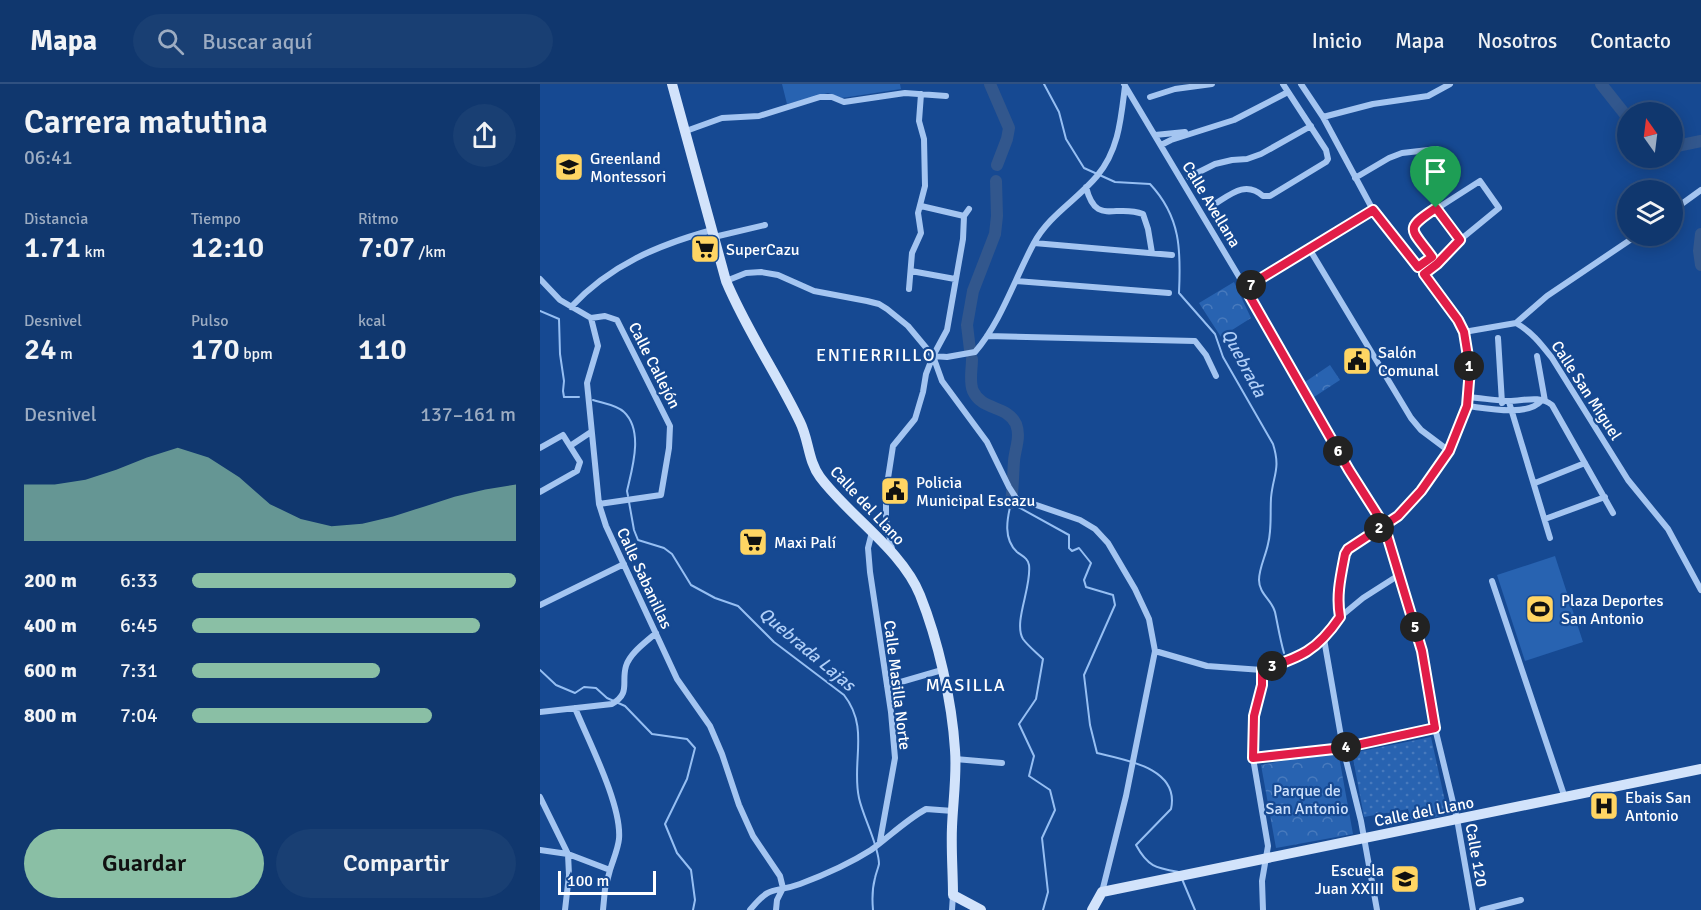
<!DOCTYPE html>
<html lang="es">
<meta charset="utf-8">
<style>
:root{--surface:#10376e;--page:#193f73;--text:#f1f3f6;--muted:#9cacc2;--line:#305181;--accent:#8abfa5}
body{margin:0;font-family:Signika,sans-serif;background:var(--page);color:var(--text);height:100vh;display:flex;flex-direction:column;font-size:22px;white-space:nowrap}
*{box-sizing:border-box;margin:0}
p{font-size:20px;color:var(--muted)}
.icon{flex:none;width:33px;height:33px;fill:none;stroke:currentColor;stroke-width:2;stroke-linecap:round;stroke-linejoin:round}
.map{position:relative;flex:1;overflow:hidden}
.details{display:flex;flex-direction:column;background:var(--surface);width:540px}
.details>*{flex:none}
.needle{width:39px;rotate:346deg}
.tools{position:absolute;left:1077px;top:18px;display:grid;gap:12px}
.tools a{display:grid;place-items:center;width:66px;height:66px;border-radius:50%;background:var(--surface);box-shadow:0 3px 15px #0003,0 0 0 2px var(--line);font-size:30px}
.scale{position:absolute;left:18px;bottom:15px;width:98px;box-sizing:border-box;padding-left:6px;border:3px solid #fff;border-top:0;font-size:16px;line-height:21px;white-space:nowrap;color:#fff;-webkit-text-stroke:4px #164992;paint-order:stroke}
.pin{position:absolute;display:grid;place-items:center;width:51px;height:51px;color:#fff;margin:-62px -26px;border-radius:50% 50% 50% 0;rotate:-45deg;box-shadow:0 0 6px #0007}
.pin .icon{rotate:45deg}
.km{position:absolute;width:30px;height:30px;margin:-15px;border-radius:50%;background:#222;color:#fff;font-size:16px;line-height:30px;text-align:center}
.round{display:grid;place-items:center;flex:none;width:63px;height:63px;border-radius:32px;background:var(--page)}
.overview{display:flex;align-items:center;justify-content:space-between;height:102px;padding:0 24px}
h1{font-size:33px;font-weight:600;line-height:45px}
.stats{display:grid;grid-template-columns:repeat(3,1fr);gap:9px;height:102px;padding:6px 24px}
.stats div{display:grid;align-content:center}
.stats b{font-size:30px;font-weight:600}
.stats small{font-size:16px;font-weight:400}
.stats p{font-size:16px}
.chart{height:168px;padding:12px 24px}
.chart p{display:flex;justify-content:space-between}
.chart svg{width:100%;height:108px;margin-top:6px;fill:var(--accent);opacity:.7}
.cta{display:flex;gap:12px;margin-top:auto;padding:12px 24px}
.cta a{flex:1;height:69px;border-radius:36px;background:var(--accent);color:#111;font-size:24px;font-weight:600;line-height:69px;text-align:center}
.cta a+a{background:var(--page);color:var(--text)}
ul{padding:0 24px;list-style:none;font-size:20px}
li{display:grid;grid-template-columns:96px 72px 1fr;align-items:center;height:45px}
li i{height:15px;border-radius:8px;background:var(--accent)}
header{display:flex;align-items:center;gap:36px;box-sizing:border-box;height:84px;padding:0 30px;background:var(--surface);border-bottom:2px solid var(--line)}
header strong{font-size:28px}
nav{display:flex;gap:33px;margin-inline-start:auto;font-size:21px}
.search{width:420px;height:54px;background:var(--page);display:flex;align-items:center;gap:15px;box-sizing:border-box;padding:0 21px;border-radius:33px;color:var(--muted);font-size:22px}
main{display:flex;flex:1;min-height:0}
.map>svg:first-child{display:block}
</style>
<header>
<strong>Mapa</strong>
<div class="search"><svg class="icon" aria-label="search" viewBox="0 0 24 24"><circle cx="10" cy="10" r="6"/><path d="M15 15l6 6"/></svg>Buscar aquí</div>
<nav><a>Inicio</a><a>Mapa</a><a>Nosotros</a><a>Contacto</a></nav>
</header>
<main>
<section class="details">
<div class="overview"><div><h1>Carrera matutina</h1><p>06:41</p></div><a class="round"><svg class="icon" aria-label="share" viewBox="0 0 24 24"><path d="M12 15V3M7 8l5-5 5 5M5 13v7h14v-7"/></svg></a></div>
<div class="stats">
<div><p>Distancia</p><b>1.71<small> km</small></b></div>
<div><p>Tiempo</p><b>12:10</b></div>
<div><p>Ritmo</p><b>7:07<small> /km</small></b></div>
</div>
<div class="stats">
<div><p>Desnivel</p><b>24<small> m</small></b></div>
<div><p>Pulso</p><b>170<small> bpm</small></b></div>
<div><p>kcal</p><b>110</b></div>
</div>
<div class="chart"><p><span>Desnivel</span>137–161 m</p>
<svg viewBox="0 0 160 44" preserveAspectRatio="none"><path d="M0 44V21L10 21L20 19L30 15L40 10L50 6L60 10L70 18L80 29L90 35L100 38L110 37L120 34L130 30L140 26L150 23L160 21V44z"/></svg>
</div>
<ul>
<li><b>200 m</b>6:33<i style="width:100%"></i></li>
<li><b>400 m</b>6:45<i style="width:89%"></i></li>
<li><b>600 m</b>7:31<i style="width:58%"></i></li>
<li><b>800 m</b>7:04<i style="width:74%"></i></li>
</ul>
<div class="cta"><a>Guardar</a><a>Compartir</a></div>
</section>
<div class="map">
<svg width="1161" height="826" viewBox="0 0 1161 826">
<defs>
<pattern id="park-crowns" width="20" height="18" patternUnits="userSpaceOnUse" patternTransform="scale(1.5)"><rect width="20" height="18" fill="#2863b1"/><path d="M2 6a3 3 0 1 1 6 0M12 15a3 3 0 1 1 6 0" fill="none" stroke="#487abd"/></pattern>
<pattern id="garden-dots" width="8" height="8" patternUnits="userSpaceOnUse" patternTransform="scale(1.5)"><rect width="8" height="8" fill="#2863b1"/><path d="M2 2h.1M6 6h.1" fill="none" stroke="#487abd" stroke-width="1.8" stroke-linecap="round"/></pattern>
</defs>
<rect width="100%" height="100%" fill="#164992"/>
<path fill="#2863b1" d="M242,0H360L361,5L302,14L288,9L247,20Z
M1015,472L1043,558L985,577L957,491Z"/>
<path fill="url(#park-crowns)" d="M694,198L711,234L681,253L659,219Z
M790,281L800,296L774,313L765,298Z
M798,667L813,750L736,764L721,681Z"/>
<path fill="url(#garden-dots)" d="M891,653L908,731L871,737L868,725L824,733L812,669Z"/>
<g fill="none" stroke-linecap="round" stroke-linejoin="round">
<path stroke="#96bff3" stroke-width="2" d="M504,0L519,28L526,55L544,84L575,98L610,100C641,133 641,167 639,209L675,250L683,273L733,360C741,385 733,391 731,414C730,430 732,445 728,460C726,471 719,484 719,496C719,510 732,516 735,528C738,542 740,555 744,569
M0,227L19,235L20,270L24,297L23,307L24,313H39
M53,316C62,319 77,321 84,328C104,347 92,385 87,407L88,412
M89,418L94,446L98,456L124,464L132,470L151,501L175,514L198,522L234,558L304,611C330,644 311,678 319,714C323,733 339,762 339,780C338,785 336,789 335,794C332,805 332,815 333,826
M0,586L16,601L35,609L44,603L56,604L67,614L85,622L112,650L147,655L155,664L147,695L125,740L137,769L151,786L155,816L153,826
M642,795L655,826
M503,826L508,808L502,754L515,726L510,706L489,692L494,672L479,640L496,615L503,575C497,569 488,562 483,555C473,538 492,503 489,481C488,474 482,472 477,468C463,455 467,435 471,419L529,451V464L532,467L539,464L551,479L544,496L546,503L573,511L575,521L544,591L550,641L557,669C586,676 640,684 631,725L596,761C608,783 616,784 639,788"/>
<path stroke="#32578d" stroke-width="12" d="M450,0L469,44L467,55L457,81
M1061,0L1088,34
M1132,63L1161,57
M1161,150L1159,167L1161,181
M430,266L427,241L433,207L455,150L457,132L456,97
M432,275C432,285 429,298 433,307C442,327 467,321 476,340C481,353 475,365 474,377C473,391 473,405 471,419"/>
<path stroke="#a4c5f1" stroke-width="6" d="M584,0L698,191L812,391L844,441L882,567L895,644L917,735L933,826
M761,0L783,33L833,126L918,236L924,248L930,285L929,301L927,322L909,367L881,407L858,432L808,465L805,470L798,506L800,533
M610,13L635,5L672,0
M783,33L833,20L888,12L910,0
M146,47L182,34L219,32L280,13H292L304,18L365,9L406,12
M615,51L645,48
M621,61L631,56L694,36L748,8
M649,93L675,80L692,76L707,75L721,70L771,42
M815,94L849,74L862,69L897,65
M546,103C556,143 575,119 603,130L608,145L612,169
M381,122L424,132
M670,123C688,113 704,95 723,112H730L786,78L788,75L786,66L743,0
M896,125L920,156
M1132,127L1161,106
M174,153L225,141
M494,159L632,171
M770,166L871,334L881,346L909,367
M878,183L892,173
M371,187L415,195
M884,190L897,180L920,156L959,124L940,97L876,138L873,142L874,148L897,180
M0,195L20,216L51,234L58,262L47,299L59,420L66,442L137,595L170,642L182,670L199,721L213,752L240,792L243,804L237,816L236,826
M186,197L206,189L221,188L238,191L274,207L327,217L339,220L347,225L368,242L393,272L402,297L447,358L469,403L476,414L540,436L555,445L568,459L595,505L609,535L615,567L586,712L562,808
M476,197L629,209
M705,204L833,126
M369,205L372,169L381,149L378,129L385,102L384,55L379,37L381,10
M31,223C70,181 118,161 172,146
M51,234L65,232L77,236L130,342L129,364L121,411L59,420
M976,239L1007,212L1096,152
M924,248L976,239C992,248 1001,260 1012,274L1088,396L1128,445L1161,506
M447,252L655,257L666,271L676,292
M958,254L962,319
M393,272L407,273L435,268C461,238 475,194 494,159C509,131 537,116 557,92C579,66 581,34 585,2
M997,272L1005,317
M928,313C940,314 953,316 966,317C982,318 998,310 1012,321L1073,429
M969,318L1010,454
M927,322C945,324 987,333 1001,317
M30,362L51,348
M0,364L23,351L40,378L37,387L0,408
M995,399L1045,379
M1005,435L1065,413
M332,448L328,464L330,488L351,628L355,674L340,757
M352,465L346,436V407L353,362L375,335L383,308L386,290L393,272L407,246L423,155L424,132L429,125
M952,497L1025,714
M0,521L84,480
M784,555L803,664L821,737L837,826
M615,567L667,582L722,586V601L714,632L712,654L713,674L728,762L722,797L723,826
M722,586L771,566L784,555L800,533L823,514L859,491
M347,602L402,586
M35,624C48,656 82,721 79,755C78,765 73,776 70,786
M0,628L72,620C91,609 81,599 86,582C90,569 106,558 116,549
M713,674L803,664L895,644
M415,675L462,679
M0,713L28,770L70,786L65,805L63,826
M0,766L28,770L29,791L25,826
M210,826C232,799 233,810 260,800C284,791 309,780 331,766C349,753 366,736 386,725L413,727
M412,826L413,811
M942,826L981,816"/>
<path stroke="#d2e3fb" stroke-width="10" d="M132,0L186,197C207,247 237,290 260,338C269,356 268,377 280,393C309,432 362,466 380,511C398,556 412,617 415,666C417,691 413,717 412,743C411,766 413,789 413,811L441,826
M552,826L562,808L1161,685"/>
</g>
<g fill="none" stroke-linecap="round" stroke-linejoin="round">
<g stroke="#fff" stroke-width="12">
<path id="route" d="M896,124L920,156L897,180L884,190L918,236L924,248L930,285L927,322L909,367L881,407L858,432L808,465L805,470C801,491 796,511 800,533C777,567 761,573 722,586V601L714,632L713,674L803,664L895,644L882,567L844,441L809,386L705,204L833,126L878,183L892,173C871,144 863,146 896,124"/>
</g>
<use href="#route" stroke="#e11d48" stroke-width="8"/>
</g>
<defs>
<g id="school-square" transform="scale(1.5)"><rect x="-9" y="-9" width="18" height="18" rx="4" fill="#ffd563" stroke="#164992"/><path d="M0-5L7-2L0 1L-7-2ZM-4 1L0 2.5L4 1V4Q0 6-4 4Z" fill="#111"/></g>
<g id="supermarket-square" transform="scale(1.5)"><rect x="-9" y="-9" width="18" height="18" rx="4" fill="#ffd563" stroke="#164992"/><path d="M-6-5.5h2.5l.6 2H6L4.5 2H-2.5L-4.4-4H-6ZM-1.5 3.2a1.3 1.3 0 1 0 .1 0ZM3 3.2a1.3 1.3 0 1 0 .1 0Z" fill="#111"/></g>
<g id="civic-square" transform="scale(1.5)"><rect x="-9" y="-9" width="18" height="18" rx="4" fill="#ffd563" stroke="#164992"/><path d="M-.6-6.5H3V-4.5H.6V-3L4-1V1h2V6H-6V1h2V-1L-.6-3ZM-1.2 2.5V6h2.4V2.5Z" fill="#111"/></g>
<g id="stadium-square" transform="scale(1.5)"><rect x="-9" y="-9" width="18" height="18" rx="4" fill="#ffd563" stroke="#164992"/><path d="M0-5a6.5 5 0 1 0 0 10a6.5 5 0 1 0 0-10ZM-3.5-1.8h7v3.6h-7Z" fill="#111"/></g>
<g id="hospital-square" transform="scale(1.5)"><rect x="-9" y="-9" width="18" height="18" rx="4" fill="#ffd563" stroke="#164992"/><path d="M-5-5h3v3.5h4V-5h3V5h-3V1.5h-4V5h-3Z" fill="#111"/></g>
</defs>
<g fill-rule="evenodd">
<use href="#school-square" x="29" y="83"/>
<use href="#supermarket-square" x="165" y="165"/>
<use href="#civic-square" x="817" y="277"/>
<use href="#civic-square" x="355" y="407"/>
<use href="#supermarket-square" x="213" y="458"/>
<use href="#stadium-square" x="1000" y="525"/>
<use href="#hospital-square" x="1064" y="722"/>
<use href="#school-square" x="865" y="795"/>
</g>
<g text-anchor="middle" stroke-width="4.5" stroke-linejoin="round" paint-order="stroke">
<g font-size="16" fill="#fff" stroke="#164992" text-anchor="start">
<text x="50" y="80">Greenland<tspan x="50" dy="18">Montessori</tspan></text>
<text x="186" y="171">SuperCazu</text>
<text x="838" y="274">Salón<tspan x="838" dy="18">Comunal</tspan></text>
<text x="376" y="404">Policia<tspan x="376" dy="18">Municipal Escazu</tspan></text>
<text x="234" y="464">Maxi Palí</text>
<text x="1021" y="522">Plaza Deportes<tspan x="1021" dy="18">San Antonio</tspan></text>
<text x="1085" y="719">Ebais San<tspan x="1085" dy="18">Antonio</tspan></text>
<text x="844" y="792" text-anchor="end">Escuela<tspan x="844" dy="18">Juan XXIII</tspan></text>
</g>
<g font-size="16" fill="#fff" stroke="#164992">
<text transform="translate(672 120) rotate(59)" y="6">Calle Avellana</text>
<text transform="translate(115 281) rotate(63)" y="6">Calle Callejón</text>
<text transform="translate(1047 306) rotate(57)" y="6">Calle San Miguel</text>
<text transform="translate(328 421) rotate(47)" y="6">Calle del Llano</text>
<text transform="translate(105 494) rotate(65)" y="6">Calle Sabanillas</text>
<text transform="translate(358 601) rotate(83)" y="6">Calle Masilla Norte</text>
<text transform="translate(884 727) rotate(-11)" y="6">Calle del Llano</text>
<text transform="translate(937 771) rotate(80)" y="6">Calle 120</text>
</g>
<g font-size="16" fill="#cbe0fc" stroke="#164992">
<text x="767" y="712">Parque de<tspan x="767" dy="18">San Antonio</tspan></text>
</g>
<g font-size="18" letter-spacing="1.5" fill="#fff" stroke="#164992">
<text x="336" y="277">ENTIERRILLO</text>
<text x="426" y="607">MASILLA</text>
</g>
<g font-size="18" font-style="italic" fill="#b0cff8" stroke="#164992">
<text transform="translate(704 279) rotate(62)" y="6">Quebrada</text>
<text transform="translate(267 565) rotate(40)" y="6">Quebrada Lajas</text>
</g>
</g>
</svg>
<div class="tools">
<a><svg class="needle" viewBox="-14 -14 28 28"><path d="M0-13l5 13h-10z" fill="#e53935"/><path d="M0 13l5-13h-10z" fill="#9cacc2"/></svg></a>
<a><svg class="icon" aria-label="layers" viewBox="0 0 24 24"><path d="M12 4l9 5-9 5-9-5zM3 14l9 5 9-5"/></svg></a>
</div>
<div class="scale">100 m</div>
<div class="pin" style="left:896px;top:124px;background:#1e9e55"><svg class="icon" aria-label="arrive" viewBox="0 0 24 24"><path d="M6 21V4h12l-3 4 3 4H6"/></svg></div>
<b class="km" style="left:929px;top:282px">1</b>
<b class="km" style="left:839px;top:444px">2</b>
<b class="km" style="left:732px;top:582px">3</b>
<b class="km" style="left:806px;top:663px">4</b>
<b class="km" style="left:875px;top:543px">5</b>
<b class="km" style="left:798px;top:367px">6</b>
<b class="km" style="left:711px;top:201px">7</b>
</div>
</main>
